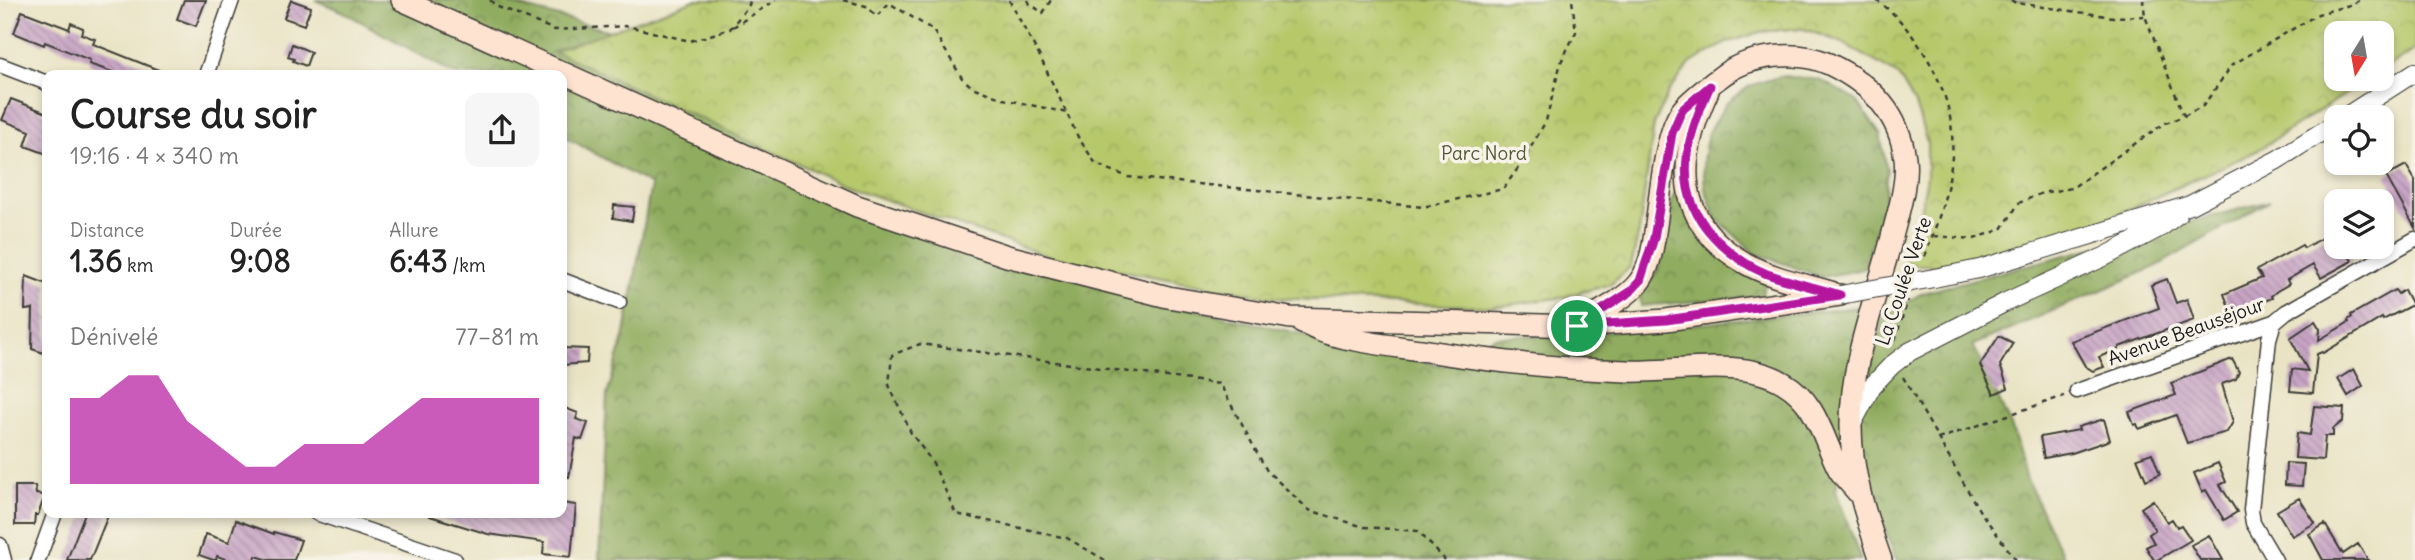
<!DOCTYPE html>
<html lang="fr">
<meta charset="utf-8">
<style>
:root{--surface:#fff;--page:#f6f6f6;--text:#222;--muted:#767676;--accent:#b5179e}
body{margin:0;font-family:Delius,sans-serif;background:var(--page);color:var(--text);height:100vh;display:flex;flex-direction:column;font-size:26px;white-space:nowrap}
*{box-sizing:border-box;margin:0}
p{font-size:23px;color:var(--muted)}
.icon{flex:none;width:38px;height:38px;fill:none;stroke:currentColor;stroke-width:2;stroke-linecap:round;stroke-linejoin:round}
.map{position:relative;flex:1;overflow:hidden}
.details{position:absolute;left:42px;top:70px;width:525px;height:448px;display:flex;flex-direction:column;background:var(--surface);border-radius:14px;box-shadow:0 4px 10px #0003}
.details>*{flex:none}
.needle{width:46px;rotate:191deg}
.fabs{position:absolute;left:2324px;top:21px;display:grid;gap:14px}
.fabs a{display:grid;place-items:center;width:70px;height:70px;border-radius:14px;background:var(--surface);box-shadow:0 4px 10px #0003;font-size:35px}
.pin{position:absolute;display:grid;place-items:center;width:60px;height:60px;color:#fff;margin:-30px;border:4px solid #fff;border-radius:50%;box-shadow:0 2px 7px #0007}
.round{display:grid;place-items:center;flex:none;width:74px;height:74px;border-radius:14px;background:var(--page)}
.overview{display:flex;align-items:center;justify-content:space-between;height:119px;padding:0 28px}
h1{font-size:38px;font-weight:700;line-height:52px}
.figures{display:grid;grid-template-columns:repeat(3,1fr);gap:10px;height:119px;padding:7px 28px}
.figures div{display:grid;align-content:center}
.figures b{font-size:30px;font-weight:700}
.figures small{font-size:19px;font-weight:400}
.figures p{font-size:19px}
.chart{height:196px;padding:14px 28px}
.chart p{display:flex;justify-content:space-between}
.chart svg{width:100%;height:126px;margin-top:7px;fill:var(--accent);opacity:.7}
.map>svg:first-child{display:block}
</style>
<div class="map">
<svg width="2415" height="560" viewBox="0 0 2415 560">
<defs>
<pattern id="forest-crowns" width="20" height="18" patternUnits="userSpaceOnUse" patternTransform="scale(1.75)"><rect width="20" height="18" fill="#90ac5f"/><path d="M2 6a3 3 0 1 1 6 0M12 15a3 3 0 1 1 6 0" fill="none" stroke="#758b4e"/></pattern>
<pattern id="park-crowns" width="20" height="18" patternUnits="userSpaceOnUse" patternTransform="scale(1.75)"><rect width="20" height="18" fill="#b6c86b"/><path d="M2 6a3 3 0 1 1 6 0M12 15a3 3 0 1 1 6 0" fill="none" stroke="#9cab5c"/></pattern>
<pattern id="building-back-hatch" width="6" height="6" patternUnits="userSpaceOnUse" patternTransform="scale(1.75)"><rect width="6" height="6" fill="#c8a4c5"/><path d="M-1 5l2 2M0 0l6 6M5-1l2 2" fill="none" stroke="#a2859f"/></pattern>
</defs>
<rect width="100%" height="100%" fill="#f7f3e8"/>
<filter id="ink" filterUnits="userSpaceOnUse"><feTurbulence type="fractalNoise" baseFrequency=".0143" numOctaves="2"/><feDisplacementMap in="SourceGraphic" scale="14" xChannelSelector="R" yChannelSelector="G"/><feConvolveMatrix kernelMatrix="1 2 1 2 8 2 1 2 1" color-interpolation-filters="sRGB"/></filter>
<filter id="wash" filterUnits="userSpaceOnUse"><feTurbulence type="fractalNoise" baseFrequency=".00686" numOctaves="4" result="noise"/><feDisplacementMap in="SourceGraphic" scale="28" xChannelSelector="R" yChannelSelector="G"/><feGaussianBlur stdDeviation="1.57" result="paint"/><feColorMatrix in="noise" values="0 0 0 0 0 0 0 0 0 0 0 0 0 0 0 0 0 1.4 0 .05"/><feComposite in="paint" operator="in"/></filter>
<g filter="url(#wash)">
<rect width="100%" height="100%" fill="#e9e3c4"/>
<path fill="url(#forest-crowns)" stroke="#56643e" stroke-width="2" d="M315,0H504L511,4L610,31L695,0H2415V49L2382,71V33H2336V79H2369L2256,151L2103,221L1943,266L1972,164L1965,115L1868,56L1841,42L1801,28L1760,32L1726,43L1691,62L1669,91L1654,124L1639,231L1631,266L1611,284L1564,297L1493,307L1276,298L1057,259L762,147L802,192L1165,303L1443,366L1495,337L1652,329L1860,307L1836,491L1861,560H599L607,395L625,334L651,185L562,135V75H456L342,11Z
M1782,76L1820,80L1856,100L1880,134L1887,170L1884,203L1864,269L1822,277L1754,253L1716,218L1705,189L1703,161L1708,132L1726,104L1749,86Z
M1677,190C1688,237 1729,257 1766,283L1761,296L1641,306L1640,296L1658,270L1671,216V201Z
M2270,201L2155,267L1973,345L2012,428L2027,480L2065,560H1896L1853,443L1883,317L1922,293Z"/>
<path fill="url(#park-crowns)" stroke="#697244" stroke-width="2" d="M695,0H2415V49L2382,71V33H2336V79H2369L2256,151L2103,221L1943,266L1902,264L1915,239L1927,177V143L1915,104L1898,75L1841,42L1801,28L1760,32L1726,43L1691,63L1669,91L1654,124L1639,231L1631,266L1611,284L1564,297L1493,307L1276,298L1057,259L849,187L554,51Z"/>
<g id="blocks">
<path fill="url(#building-back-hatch)" d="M184,0H206L196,26L177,19Z
M291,0L311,7L304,25L284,18Z
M22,11L69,29L71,23L83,28L81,34L95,39L93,44L171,75H121L89,64L90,60L45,42L44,45L14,33Z
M292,44L311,52L306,66L293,61L294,59L288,57Z
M11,99L47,113V154L25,146L30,131L2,120Z
M2406,165L2415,180V228L2386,176Z
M614,205L634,207L632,221L613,218Z
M2336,230V247H2344L2352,261L2321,278L2313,265L2287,280L2289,284L2277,291L2271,296L2272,298L2232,315L2224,294L2262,278L2257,270L2302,245L2304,248Z
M26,276L47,284V354L32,349L33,309L25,310Z
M2167,279L2176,303L2187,299L2194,320L2119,347V349L2099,357L2104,367L2093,371L2085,366L2071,341L2159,308L2151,285Z
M2395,290L2398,294L2404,290L2412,305L2383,320L2382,318L2323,353L2322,352L2317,354L2313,393L2290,391L2292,369L2308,371L2290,338L2315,321L2320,329L2319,340L2349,322L2348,320L2352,317L2351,315Z
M1999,336L2013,343L2000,365L2008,388L1994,394L1980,365Z
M562,348L588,349L587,363L562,365Z
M2232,359L2239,372L2236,379L2222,384L2233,422L2227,432L2187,443L2176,415L2139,429L2137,424L2134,425L2129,412L2176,395L2171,383Z
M2354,369L2363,386L2348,396L2338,379Z
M2314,406L2344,408L2343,421L2333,429V436H2325L2323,460L2295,458L2297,433L2310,435Z
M562,407L578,413L576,419L588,423L582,440L576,438L569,477L562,476Z
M2104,419L2110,440L2072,453L2044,458L2040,437L2079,430L2078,427Z
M2152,453L2160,474L2146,480L2137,458Z
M2218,463L2226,482L2220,485L2237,512L2224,520L2206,490L2202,492L2194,473Z
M2286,463L2304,464L2302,486L2285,485Z
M15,486H35L36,494L45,495L38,515H35L34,525H15Z
M2299,498L2315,523L2292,536L2277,511Z
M2153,500L2167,522L2172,519L2177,527L2181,525L2191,540L2157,560H2154L2146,547L2154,543L2149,534L2155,530L2141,508Z
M562,503L576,505L571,557L543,554L544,542L488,534L430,516L431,513H562Z
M85,513H109L90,560H67Z
M236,520L274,534V532L301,540L294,560H269L256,556L255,560H228L217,556L216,560H213L199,555L206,534L229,542Z
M2325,524L2343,554L2358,544L2368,560H2323L2309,534Z
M2209,535L2223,560H2200L2191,545Z"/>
</g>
</g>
<g filter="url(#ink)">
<use href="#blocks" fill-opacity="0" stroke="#3b3a35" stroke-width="2"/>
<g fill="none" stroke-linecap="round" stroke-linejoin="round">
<g stroke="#3b3a35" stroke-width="17">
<path id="minor" d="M0,65L47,83
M206,75L232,0
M562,280L619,302
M2274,322L2269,339L2251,510L2253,523L2275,560
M2077,391L2274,322L2286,312L2415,239
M316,513L455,560
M0,545L4,560
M38,560L55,513"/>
</g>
<g stroke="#3b3a35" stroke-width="20">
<path id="tertiary" d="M2345,117L2415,72
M1934,278L1979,269L2190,205L2277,160L2336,123
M1852,424L1872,386L1892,365L1909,352L2006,302L2106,256L2161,227L2178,214"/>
</g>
<g stroke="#3b3a35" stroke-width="24">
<path id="secondary" d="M402,0L857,206L1007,256L1168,297L1290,318L1577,326L1666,320L1840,295
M1708,91C1677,158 1673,222 1745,263C1771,278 1803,284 1831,292
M1302,323C1313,327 1325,334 1337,336C1364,343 1393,346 1421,350C1489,361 1558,369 1627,371C1674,373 1742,357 1784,383C1816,402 1822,435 1837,466C1842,477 1853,486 1860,495
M1579,324C1598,312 1625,300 1639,282C1649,270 1653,248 1655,232C1660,202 1664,131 1683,109C1693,97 1710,85 1723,75C1751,54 1798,50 1829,64C1869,83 1899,112 1905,158C1908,185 1897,215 1891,241C1875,301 1850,364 1851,427C1851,472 1866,517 1881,560"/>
</g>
<path stroke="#3b3a35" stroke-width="2.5" stroke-dasharray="5 5" stroke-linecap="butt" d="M490,0L498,7L555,30L627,26L690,41L730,29L749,5L750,0
M843,0L866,6L877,16L889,3L933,30L962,78L972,87L1003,99L1068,113
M1009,0L1040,57L1078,137L1096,164L1128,177L1423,207L1503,189L1521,164L1546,121L1561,62L1576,32L1572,0
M1028,0L1030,4L1043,13L1051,0
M1876,0C1896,13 1913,35 1926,56C1970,130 1952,185 1923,261
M2011,0L2016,3L2113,17L2145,16
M733,27L776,0
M2184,116L2203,106L2232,65L2318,14L2353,4L2359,0
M1934,236L1974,239L2002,229L2019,203L2042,193L2072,188L2163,124L2184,116L2145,16L2143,0
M1895,340L1908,300
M1903,377L1979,510L2016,560
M1938,439L2064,396
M1105,560L1067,538L956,514L933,463L911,433L889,385L892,355L920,344L1220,384L1267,471L1309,510L1364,527L1418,531L1445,560"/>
<use href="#minor" stroke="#fff" stroke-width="14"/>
<use href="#tertiary" stroke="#fff" stroke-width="18"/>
<use href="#secondary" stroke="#fee3d1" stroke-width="21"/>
<g stroke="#3b3a35" stroke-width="20" stroke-linecap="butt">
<path id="tertiary-bridge" d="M1840,295L1934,278"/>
</g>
<use href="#tertiary-bridge" stroke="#fff" stroke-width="18"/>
</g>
</g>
<g fill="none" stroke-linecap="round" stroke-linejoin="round" filter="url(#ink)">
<g stroke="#fff" stroke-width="14">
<path id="route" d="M1710,86C1686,138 1670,191 1714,237C1729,253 1747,266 1767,274C1791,282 1816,288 1840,295L1666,320L1577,326L1630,292L1640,281L1654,238L1672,133L1682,110Z"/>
</g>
<use href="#route" stroke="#b5179e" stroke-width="9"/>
</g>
<g text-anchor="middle" stroke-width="7" stroke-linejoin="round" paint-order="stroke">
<g font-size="19" fill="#525838" stroke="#f7f3e8">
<text x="1484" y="160">Parc Nord</text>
</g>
<g font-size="19" fill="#1c1c1c" stroke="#f7f3e8">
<text transform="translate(1903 281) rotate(-71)" y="7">La Coulée Verte</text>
<text transform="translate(2186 331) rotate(-20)" y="7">Avenue Beauséjour</text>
</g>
</g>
</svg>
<div class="fabs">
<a><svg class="needle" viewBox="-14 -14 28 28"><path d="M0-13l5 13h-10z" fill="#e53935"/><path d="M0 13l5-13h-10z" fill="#767676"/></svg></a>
<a><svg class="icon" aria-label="locate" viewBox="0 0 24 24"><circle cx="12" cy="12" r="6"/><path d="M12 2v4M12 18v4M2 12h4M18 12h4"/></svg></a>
<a><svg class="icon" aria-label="layers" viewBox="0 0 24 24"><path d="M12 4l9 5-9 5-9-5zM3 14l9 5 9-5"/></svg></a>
</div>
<div class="pin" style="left:1577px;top:326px;background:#1e9e55"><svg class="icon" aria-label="arrive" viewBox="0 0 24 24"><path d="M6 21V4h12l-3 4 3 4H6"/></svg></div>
<section class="details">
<div class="overview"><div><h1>Course du soir</h1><p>19:16 · 4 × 340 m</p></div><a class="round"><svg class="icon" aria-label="share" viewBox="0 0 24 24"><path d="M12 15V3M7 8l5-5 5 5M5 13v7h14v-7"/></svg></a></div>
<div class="figures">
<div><p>Distance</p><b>1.36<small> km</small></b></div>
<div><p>Durée</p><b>9:08</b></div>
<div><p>Allure</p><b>6:43<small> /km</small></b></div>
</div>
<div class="chart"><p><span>Dénivelé</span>77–81 m</p>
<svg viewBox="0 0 160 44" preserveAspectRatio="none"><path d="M0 44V14L10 14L20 6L30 6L40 22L50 30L60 38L70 38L80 30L90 30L100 30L110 22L120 14L130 14L140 14L150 14L160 14V44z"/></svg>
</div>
</section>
</div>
